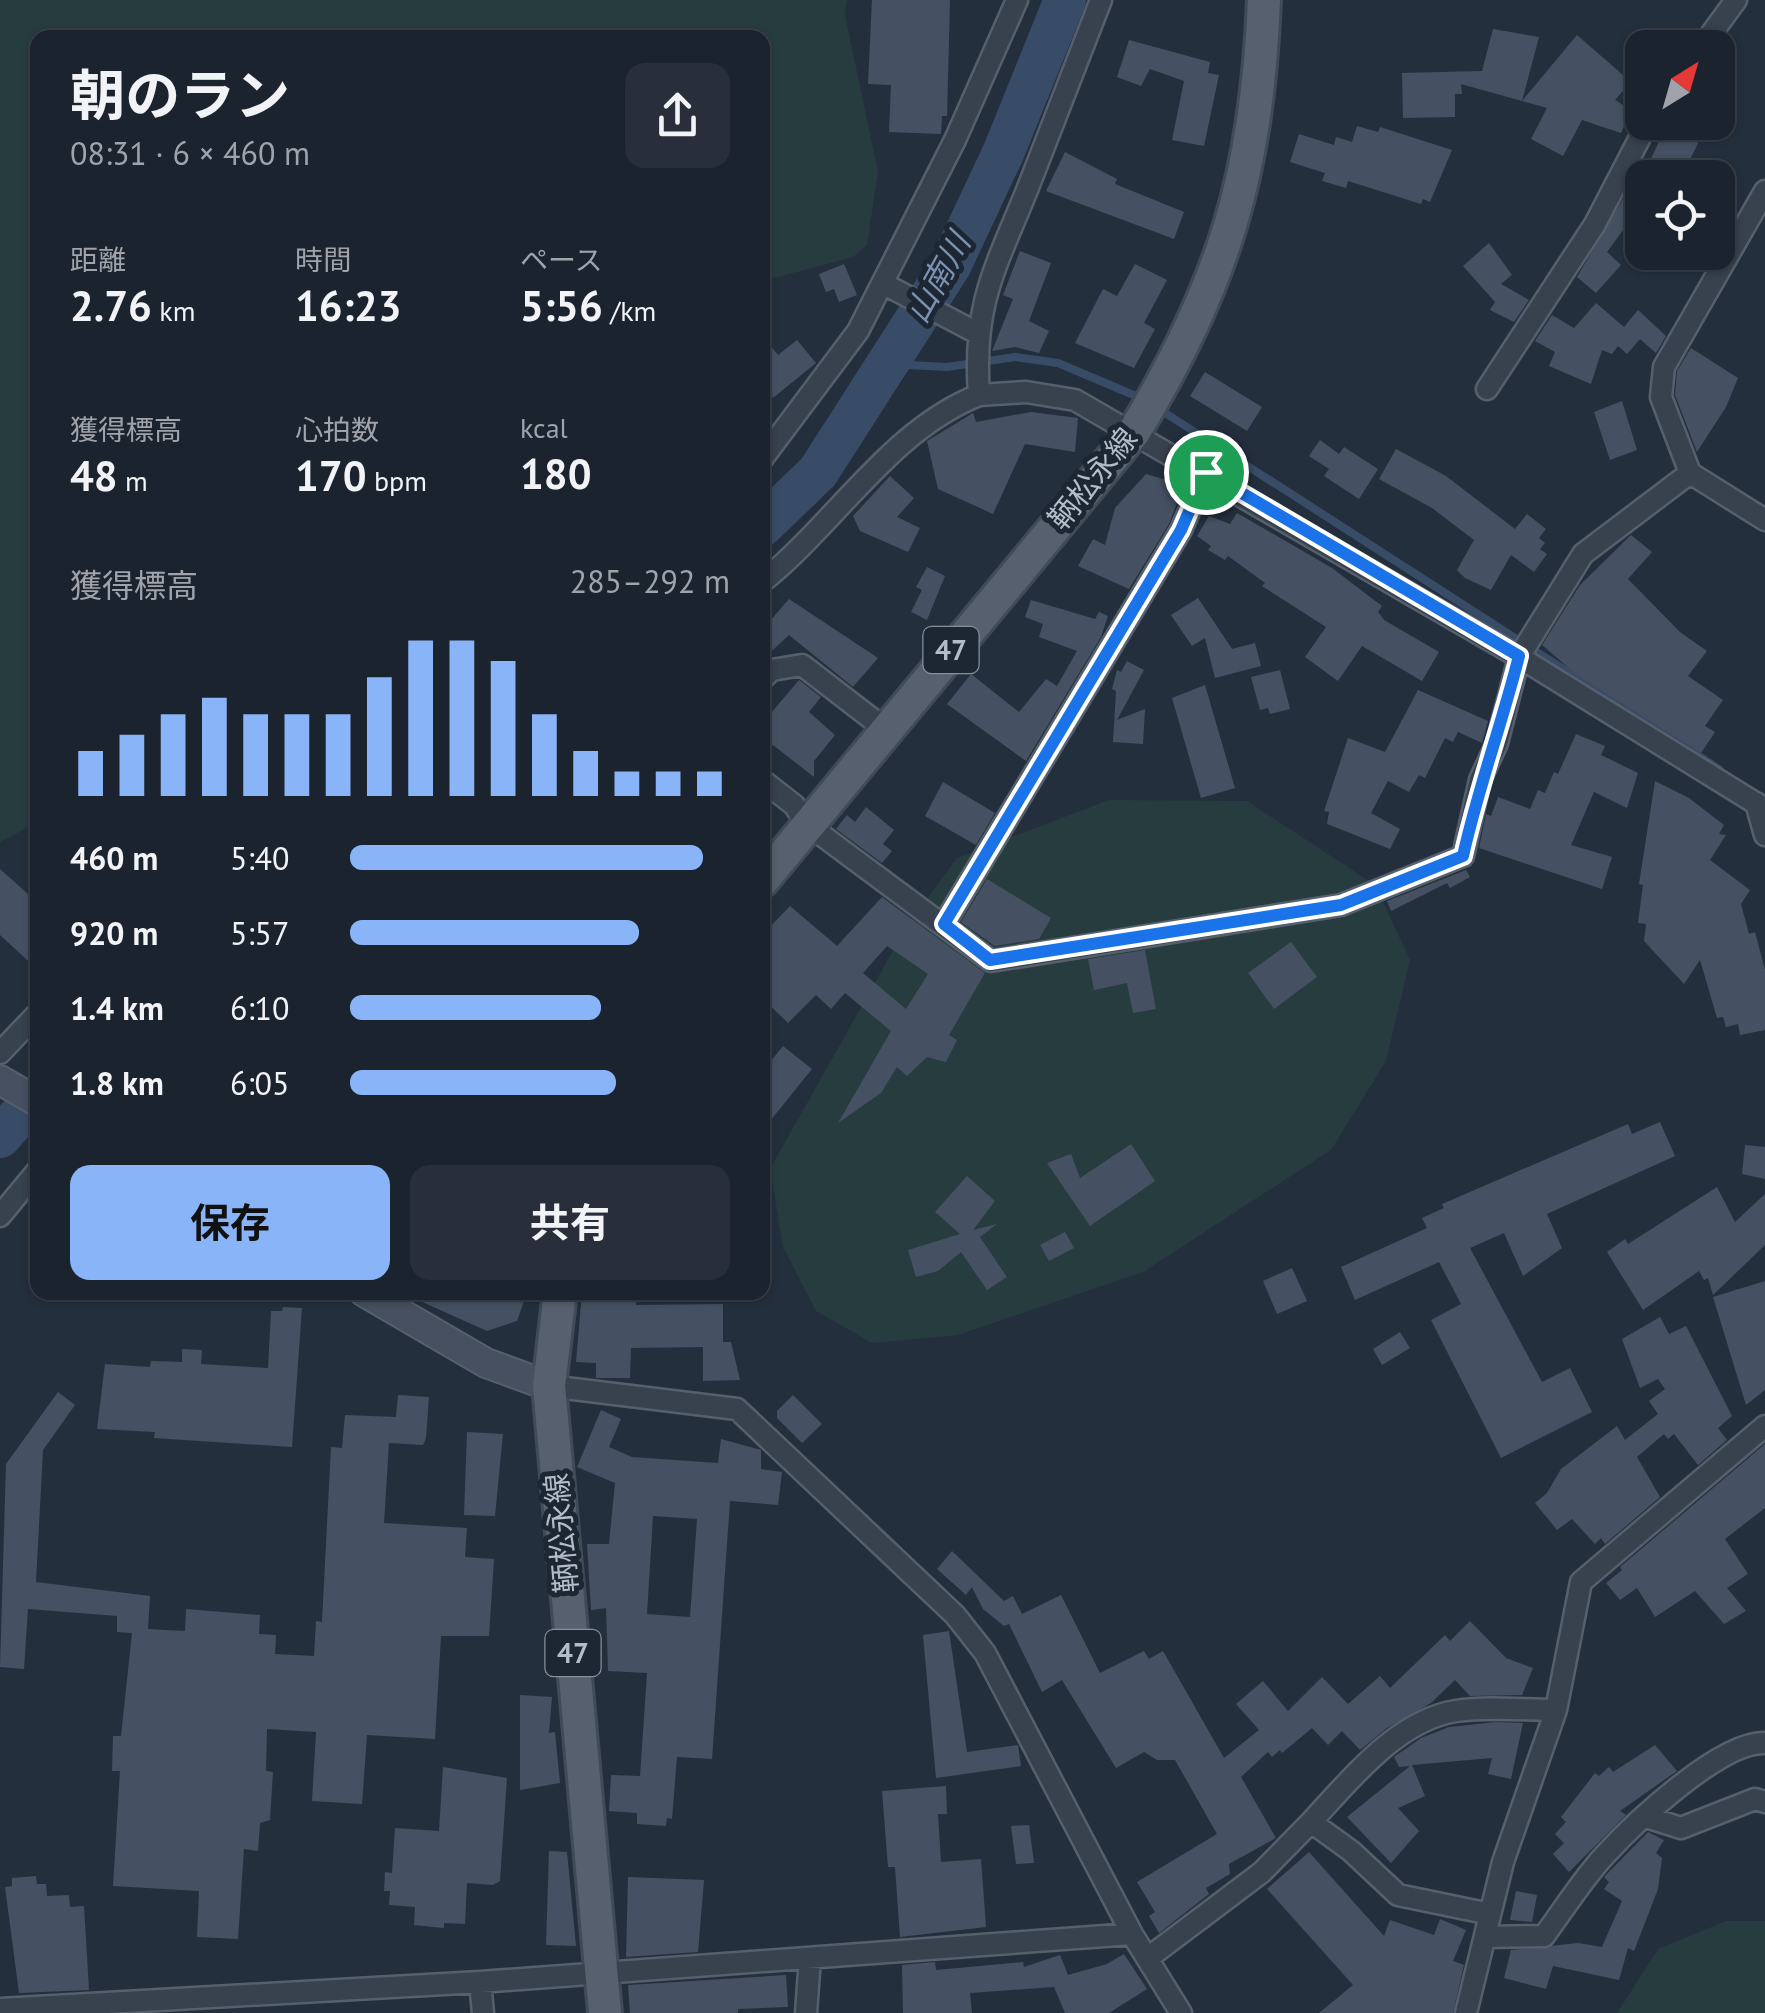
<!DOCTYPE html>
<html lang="ja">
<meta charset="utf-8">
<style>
:root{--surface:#1b232e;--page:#282f3a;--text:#f1f3f6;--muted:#a0a4aa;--line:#39404a;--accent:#8ab4f8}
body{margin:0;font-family:"PT Sans","Noto Sans JP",sans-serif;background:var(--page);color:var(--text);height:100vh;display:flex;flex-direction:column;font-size:38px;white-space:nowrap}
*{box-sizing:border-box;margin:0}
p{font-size:32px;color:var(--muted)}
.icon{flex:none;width:55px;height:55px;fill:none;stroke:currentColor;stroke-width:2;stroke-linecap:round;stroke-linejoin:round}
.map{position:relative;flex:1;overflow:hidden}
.drawer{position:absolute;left:30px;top:30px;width:740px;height:1270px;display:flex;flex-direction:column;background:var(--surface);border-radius:20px;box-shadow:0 2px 8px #0004,0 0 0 2px var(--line)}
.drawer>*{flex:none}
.needle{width:65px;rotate:37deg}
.controls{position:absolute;left:1625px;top:30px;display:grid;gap:20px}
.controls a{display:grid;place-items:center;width:110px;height:110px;border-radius:20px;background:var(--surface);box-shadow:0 2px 8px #0004,0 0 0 2px var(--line);font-size:50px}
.pin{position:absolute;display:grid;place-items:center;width:85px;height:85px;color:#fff;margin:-42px;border:5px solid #fff;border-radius:50%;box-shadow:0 2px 10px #0007}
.round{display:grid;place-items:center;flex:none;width:105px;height:105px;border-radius:20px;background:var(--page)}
.overview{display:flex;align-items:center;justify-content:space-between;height:170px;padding:0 40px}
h1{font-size:55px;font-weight:700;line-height:75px}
.figures{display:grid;grid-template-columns:repeat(3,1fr);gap:15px;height:170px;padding:10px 40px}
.figures div{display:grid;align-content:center}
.figures b{font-size:42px;font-weight:700}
.figures small{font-size:28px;font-weight:400}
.figures p{font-size:28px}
.chart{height:280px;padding:20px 40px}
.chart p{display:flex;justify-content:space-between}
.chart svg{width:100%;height:180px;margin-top:10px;stroke:var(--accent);stroke-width:6}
.cta{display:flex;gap:20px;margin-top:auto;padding:20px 40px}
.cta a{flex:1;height:115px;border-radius:20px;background:var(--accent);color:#111;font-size:40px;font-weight:700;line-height:115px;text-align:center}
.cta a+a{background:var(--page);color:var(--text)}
ul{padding:0 40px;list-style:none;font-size:32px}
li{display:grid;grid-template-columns:160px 120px 1fr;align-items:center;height:75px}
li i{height:25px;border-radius:12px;background:var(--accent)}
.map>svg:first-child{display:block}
</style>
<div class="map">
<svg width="1765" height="2013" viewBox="0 0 1765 2013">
<rect width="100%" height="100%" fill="#242f3e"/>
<path fill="#263c3f" d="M0,0H847L845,15L878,172L867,245L853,257L763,281L762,38H38V822L0,842Z
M1109,800L1247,801L1375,885L1410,960L1386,1061L1331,1150L1143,1272L958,1335L872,1343L816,1311L783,1247L770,1169L905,929L957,858Z
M1726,1921H1765V2013H1617L1658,1949Z"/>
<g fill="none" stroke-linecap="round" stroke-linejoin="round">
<path stroke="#394c67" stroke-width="8" d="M888,364L947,367L1015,357L1058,363L1143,399
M1159,409L1719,769"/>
<path stroke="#394c67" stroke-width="42" d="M762,526L818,472L950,266L1004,151L1065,0
M0,1137L38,1095"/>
</g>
<path fill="#455162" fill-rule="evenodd" d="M872,0H950L947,116H942L941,134L889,132L891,85L868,84Z
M1493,29L1539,37L1522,101L1461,84L1462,94H1455V117L1403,118L1402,73L1482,71Z
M1577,35L1631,82L1615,100L1631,110L1621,133L1582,120L1563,156L1531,139L1547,108L1522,101Z
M1129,40L1210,62L1208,73L1219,75L1204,146L1172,140L1184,81L1150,69L1141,86L1117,77Z
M1668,122L1696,133L1700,139L1681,178H1642Z
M1357,126L1378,132L1380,127L1452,150L1430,202L1423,199L1421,204L1348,181L1346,188L1322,181L1325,173L1290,162L1299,134L1334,145L1336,137L1352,142Z
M1065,152L1117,179L1115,184L1184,212L1174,239L1046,191Z
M1630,187L1642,196V204L1607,252L1621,265L1596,293L1577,277Z
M1489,243L1512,275L1501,284L1529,300L1514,322L1490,310L1495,302L1463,266Z
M1020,251L1051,263L1029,321L1049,331L1039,353L1015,347L992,351L1013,299L1003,295Z
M844,264L857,295L839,302L834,289L826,292L819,274Z
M1135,264L1167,280L1144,323L1155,329L1134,368L1075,343L1103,289L1117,296Z
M1596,303L1624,327L1638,310L1666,336L1656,353L1640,339L1627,354L1618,346L1612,354L1602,350L1591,384L1549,366L1555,352L1535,341L1552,315L1574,328Z
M762,335L778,355L797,340L816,363L773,398L762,385Z
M1691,348L1738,378L1726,407L1697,452L1675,395L1677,371Z
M1205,372L1262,407L1247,431L1190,396Z
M1622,401L1637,450L1610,460L1594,412Z
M1031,412L1078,418L1075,452L1025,444L993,514L938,489L927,441L973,413L976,422Z
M1320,440L1339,454L1344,447L1378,469L1359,499L1324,476L1329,469L1309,456Z
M1396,449L1446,476L1515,529L1527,514L1546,529L1539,538L1545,543L1540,549L1547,554L1534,572L1511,555L1491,590L1465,578L1457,570L1474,540L1432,508L1379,479Z
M1146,474L1184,485L1169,524L1129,589L1078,566L1093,539L1105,545L1115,508Z
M890,476L914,498L897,517L920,528L908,552L860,531L853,516Z
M1237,513L1332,568L1382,606L1378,612L1384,620L1439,652L1422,681L1362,646L1338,681L1305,657L1326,627L1262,586L1265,583L1228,556L1225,560L1208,550L1211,546L1197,536L1209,516L1230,524Z
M1631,535L1652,552L1628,579L1680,632L1707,651L1688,676L1723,700L1705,726L1715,732L1701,753L1577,675L1542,645L1580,585Z
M927,567L945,576L927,620L911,612L922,590L916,587Z
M1198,598L1232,649L1255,643L1261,666L1215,678L1205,638L1192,646L1171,615Z
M789,599L878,658L853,687L789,635L762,660V630Z
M1031,600L1095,619L1099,612L1108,616L1101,637L1026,761L947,704L971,674L1019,712L1046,679L1057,686L1077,651L1039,637L1043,624L1025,617Z
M1127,661L1144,670L1117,720L1145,709L1143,744L1113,742L1116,691L1112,689L1117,670L1121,672Z
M1280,670L1290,709L1270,714L1268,708L1260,710L1251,677Z
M799,680L821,697L809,712L835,735L814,761V777L773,745L762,758V706L771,713Z
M1205,685L1235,788L1201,798L1172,698Z
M1418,690L1488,721L1482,743L1458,732L1453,742L1445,738L1425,778L1419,775L1409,792L1388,781L1371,813L1400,829L1390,849L1327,824L1329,812L1324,811L1348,738L1385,752Z
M1576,734L1605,746L1601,755L1638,773L1627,808L1594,792L1571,845L1612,857L1602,889L1479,848L1486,814L1491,816L1498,797L1530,809L1538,790L1545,793L1554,772L1558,774Z
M1655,781L1689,798L1724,825L1719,834L1726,835L1710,860L1750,890L1741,904L1749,934L1755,932L1765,970V1030L1740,1035L1738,1024L1726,1027L1723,1017L1717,1018L1700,960L1684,984L1644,941L1646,924L1638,923L1643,885L1639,884Z
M943,782L995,813L976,845L925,816Z
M866,807L894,830L883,844L892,851L882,863L836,829L847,815L855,822Z
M0,869L38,903V970L0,935Z
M1466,870L1470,877L1450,888L1447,883L1391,911L1387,901Z
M987,879L1051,918L1039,939L995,946L961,922Z
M882,897L985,973L949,1035L957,1040L946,1062L927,1057L907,1076L897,1067L881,1093L838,1123L891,1031L845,993L831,1009L816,995L788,1023L762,998V935L790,906L837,946ZM887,946L928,974L906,1009L863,973Z
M1291,942L1317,977L1274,1009L1248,973Z
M1145,950L1156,1009L1133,1013L1127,983L1094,990L1088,959Z
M783,1046L812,1069L762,1131V1072Z
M1660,1122L1675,1156L1547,1214L1562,1248L1523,1276L1504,1233L1470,1248L1542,1382L1570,1368L1592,1412L1501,1458L1431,1320L1461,1304L1439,1262L1355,1300L1341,1267L1427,1228L1422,1218L1444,1208L1442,1204L1628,1124L1632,1134Z
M1131,1144L1155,1181L1090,1226L1047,1163L1071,1154L1080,1178Z
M1745,1145L1765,1147V1179L1742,1174Z
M967,1176L995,1201L973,1230L997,1224L980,1237L1007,1277L987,1290L961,1252L938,1271L916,1277L908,1250L960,1234L935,1212Z
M1717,1187L1735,1222L1765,1194V1245L1713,1295L1708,1278L1704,1280L1699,1271L1643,1310L1607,1252L1625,1239L1628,1244Z
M1065,1232L1074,1248L1049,1261L1040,1245Z
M1292,1268L1307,1301L1277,1314L1263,1281Z
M1765,1281V1390L1746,1405L1713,1297Z
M400,1292H520L524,1301L517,1321L487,1331Z
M582,1292H637L636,1305L723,1304V1342H731L740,1380L703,1381V1347L631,1348L630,1378H596V1363L576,1362Z
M283,1307L302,1308L292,1447L154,1438L155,1432L97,1429L105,1364L150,1367L151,1361L182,1362V1349L202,1350L201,1364L268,1368L271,1311H282Z
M1660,1317L1669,1334L1686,1326L1732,1416L1718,1428L1727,1440L1698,1465L1674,1434L1668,1439L1664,1434L1637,1457L1660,1497L1605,1544L1601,1538L1595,1544L1572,1519L1557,1530L1535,1503L1547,1493L1561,1469L1617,1426L1625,1440L1658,1414L1649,1401L1665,1389L1658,1379L1640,1388L1622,1339Z
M1400,1332L1410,1348L1382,1365L1373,1349Z
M58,1392L75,1405L43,1450L36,1582L150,1596L148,1629L185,1631L186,1609L260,1615L259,1634L276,1635L275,1654L314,1656L316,1621L322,1622L331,1447L342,1448L345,1415L396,1417L398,1395L429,1397L426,1438L423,1445L389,1443L384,1523L467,1528L465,1557L494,1559L489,1636H441L435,1739L367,1735L362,1804L312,1801L316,1732L267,1729L266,1771L273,1772L270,1820L260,1823L258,1851L244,1849L238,1939L197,1937L199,1891L113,1886L120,1771H112L113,1736H121L132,1633L117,1632V1616L28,1609L24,1669L0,1667L6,1464Z
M793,1395L822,1424L802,1443L777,1418V1411Z
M601,1410L621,1419L609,1447L632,1457L718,1463L721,1439L761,1450V1469L782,1472L778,1505L730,1501L712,1759L677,1757L672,1819L667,1818L666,1826L637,1824V1813L609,1811L611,1775L640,1776L647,1673L608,1671L606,1608L591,1610L587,1544H609L615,1483L577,1467ZM653,1516L697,1519L690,1617L647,1614Z
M467,1432L503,1434L495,1516L464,1515Z
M1765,1444V1508L1725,1539L1748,1574L1727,1588L1746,1611L1724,1624L1695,1591L1655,1617L1637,1588L1620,1600L1606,1583L1622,1570L1620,1567Z
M952,1551L1004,1601L1013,1596L1022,1614L1061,1595L1100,1673L1144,1651L1149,1659L1163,1651L1224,1758L1259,1730L1236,1704L1263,1681L1288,1711L1322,1677L1348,1704L1380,1676L1390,1688L1445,1635L1450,1641L1470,1621L1506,1658L1533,1668L1522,1695L1470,1696L1455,1680L1431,1703L1387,1728L1360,1750L1342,1731L1328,1745L1312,1728L1282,1753L1280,1750L1272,1757L1268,1752L1241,1777L1276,1838L1229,1864L1230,1874L1206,1888L1209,1894L1159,1933L1149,1916L1155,1912L1137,1882L1217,1834L1175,1760H1157L1144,1752L1116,1768L1062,1680L1042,1692L1009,1624L1004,1626L983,1609L972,1587L966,1595L937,1569Z
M949,1631L967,1752L1018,1745L1021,1766L936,1778L923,1635Z
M520,1695L552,1697L549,1733L555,1732L560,1783L520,1790Z
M1496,1722L1523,1723L1511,1779L1488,1774L1492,1758L1412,1765L1425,1796L1398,1808L1419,1831L1391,1863L1347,1817L1410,1766L1399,1767L1394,1757L1421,1738L1449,1727Z
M1655,1745L1677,1771L1620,1811L1626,1815L1569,1872L1553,1854L1564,1843L1555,1834L1566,1822L1561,1817L1595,1773L1599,1776L1609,1767L1613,1772Z
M443,1767L507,1778L500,1881L493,1885L467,1883L465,1924L444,1923V1928L414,1925L415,1907L389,1905L390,1891H384L385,1872L392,1873L395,1828L439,1831Z
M946,1786L947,1814H938L941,1862L981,1859L986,1927L900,1937L895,1867H888L882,1791Z
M1029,1825L1034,1863L1016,1864L1011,1826Z
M1648,1832L1664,1840L1656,1853L1662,1858L1658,1889L1634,1951L1628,1948L1619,1980L1553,1966L1546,1989L1504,1978L1511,1950L1578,1943L1602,1947L1622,1901L1604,1889L1609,1882L1604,1877Z
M549,1851L567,1852L576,1946L546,1945Z
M1309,1852L1384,1936L1390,1920L1434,1935L1440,1919L1466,1930L1453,1961L1464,1965L1453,2013H1319L1353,1985L1267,1889Z
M36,1876L37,1884H46L47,1896L69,1895L70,1907L84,1906L89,1990L19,1993L5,1887L12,1886V1878Z
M628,1877L704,1880L698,1952L626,1957Z
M1516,1891L1537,1895L1532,1922L1510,1920Z
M1124,1954L1147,1989L1109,2013H1065L1054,1987L970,1993L972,2013H903L902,1965L935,1962L936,1970L1023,1962L1024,1967L1060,1955L1068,1975L1107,1964Z
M786,1975L788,2007L738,2009V2013H630L628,1985Z"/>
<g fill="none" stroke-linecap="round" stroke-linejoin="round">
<g stroke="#565f6c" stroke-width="25">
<path id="street" d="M1701,48L1736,0
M884,284L977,333
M1487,389L1595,224L1648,122
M979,395L1026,392L1075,400L1519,657L1765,809
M762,459L858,331L955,140L1017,0
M1690,473L1765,520
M762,582C836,523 890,430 979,395C972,300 998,264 1031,180C1054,120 1078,60 1101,0
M762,679L772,670L802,665L885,729
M762,780L794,805L808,825L991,961L1341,905L1463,856L1480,780L1497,743L1519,657L1583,554L1690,473L1661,397L1664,367L1765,191
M1756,803L1765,835
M944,924L1181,530L1206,472
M0,1053L38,1013
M0,1216L38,1170
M549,1386L737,1409L955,1615L985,1653L1132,1934L1181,2013
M1646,1817L1681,1828L1755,1799L1765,1802
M1311,1822C1349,1781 1397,1720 1456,1711C1488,1706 1524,1710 1556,1710
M1485,1937L1544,1936C1564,1909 1582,1880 1604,1856C1634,1823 1721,1741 1765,1743
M1148,1958L1262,1872L1311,1822L1351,1851L1398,1895L1490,1914
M480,1982L483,2013
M0,2009L480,1982L1132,1934
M806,2013L810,1958
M1466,2013L1503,1862L1556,1710L1581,1582L1765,1426"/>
</g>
<g stroke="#565f6c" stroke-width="32">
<path id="secondary" d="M0,1080L38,1102
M364,1292L486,1363L549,1386"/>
</g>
<g stroke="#414a57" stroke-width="38">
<path id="primary" d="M762,881L1134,432C1224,283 1257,174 1264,0
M560,1292L549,1386L605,2013"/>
</g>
<use href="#street" stroke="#38414e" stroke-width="20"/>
<use href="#secondary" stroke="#465061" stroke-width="28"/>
<use href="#primary" stroke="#56606e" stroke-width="32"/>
</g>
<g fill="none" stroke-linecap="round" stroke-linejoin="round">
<g stroke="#fff" stroke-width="20">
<path id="route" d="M1206,472L1519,656C1502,724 1478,788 1463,856L1341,905L990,960L944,924L1181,530Z"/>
</g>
<use href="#route" stroke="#1a73e8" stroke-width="12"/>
</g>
<g text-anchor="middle" stroke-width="10" stroke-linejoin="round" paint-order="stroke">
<g fill="#1d2633" stroke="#878f9c" stroke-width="2.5">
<rect x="923.5" y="627" width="55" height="46" rx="8"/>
<rect x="545.5" y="1630" width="55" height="46" rx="8"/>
</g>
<g font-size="28" font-weight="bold" fill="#b4bcc9">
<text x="951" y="660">47</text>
<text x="573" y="1663">47</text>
</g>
<g font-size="30" fill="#b4bcc9" stroke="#1d2633">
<text transform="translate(1093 479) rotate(-51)" y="10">鞆松永線</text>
<text transform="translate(562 1533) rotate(-95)" y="10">鞆松永線</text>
</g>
<g font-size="32" font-style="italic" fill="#7c92b1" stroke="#1d2633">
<text transform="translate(938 278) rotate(-61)" y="11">山南川</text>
</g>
</g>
</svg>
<div class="controls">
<a><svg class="needle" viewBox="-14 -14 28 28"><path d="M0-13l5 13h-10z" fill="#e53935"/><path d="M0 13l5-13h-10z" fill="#a0a4aa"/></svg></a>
<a><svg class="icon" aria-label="locate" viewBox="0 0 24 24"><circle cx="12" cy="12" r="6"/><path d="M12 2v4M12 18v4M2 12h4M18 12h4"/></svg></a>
</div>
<div class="pin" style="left:1206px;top:472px;background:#1e9e55"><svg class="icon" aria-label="arrive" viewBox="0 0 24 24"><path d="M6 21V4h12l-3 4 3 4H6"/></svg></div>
<section class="drawer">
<div class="overview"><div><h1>朝のラン</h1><p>08:31 · 6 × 460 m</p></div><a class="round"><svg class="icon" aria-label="share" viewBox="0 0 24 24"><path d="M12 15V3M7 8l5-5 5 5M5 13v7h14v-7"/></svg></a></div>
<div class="figures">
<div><p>距離</p><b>2.76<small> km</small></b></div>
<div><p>時間</p><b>16:23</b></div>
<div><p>ペース</p><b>5:56<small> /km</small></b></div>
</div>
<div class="figures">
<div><p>獲得標高</p><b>48<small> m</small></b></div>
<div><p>心拍数</p><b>170<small> bpm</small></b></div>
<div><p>kcal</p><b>180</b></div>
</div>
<div class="chart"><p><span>獲得標高</span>285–292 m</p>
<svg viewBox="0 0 160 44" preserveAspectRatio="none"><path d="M5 44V33M15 44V29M25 44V24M35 44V20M45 44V24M55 44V24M65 44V24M75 44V15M85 44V6M95 44V6M105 44V11M115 44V24M125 44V33M135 44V38M145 44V38M155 44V38"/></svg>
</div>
<ul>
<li><b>460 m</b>5:40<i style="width:93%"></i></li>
<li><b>920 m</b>5:57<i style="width:76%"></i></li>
<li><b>1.4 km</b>6:10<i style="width:66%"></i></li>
<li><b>1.8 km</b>6:05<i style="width:70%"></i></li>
</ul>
<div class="cta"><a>保存</a><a>共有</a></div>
</section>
</div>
